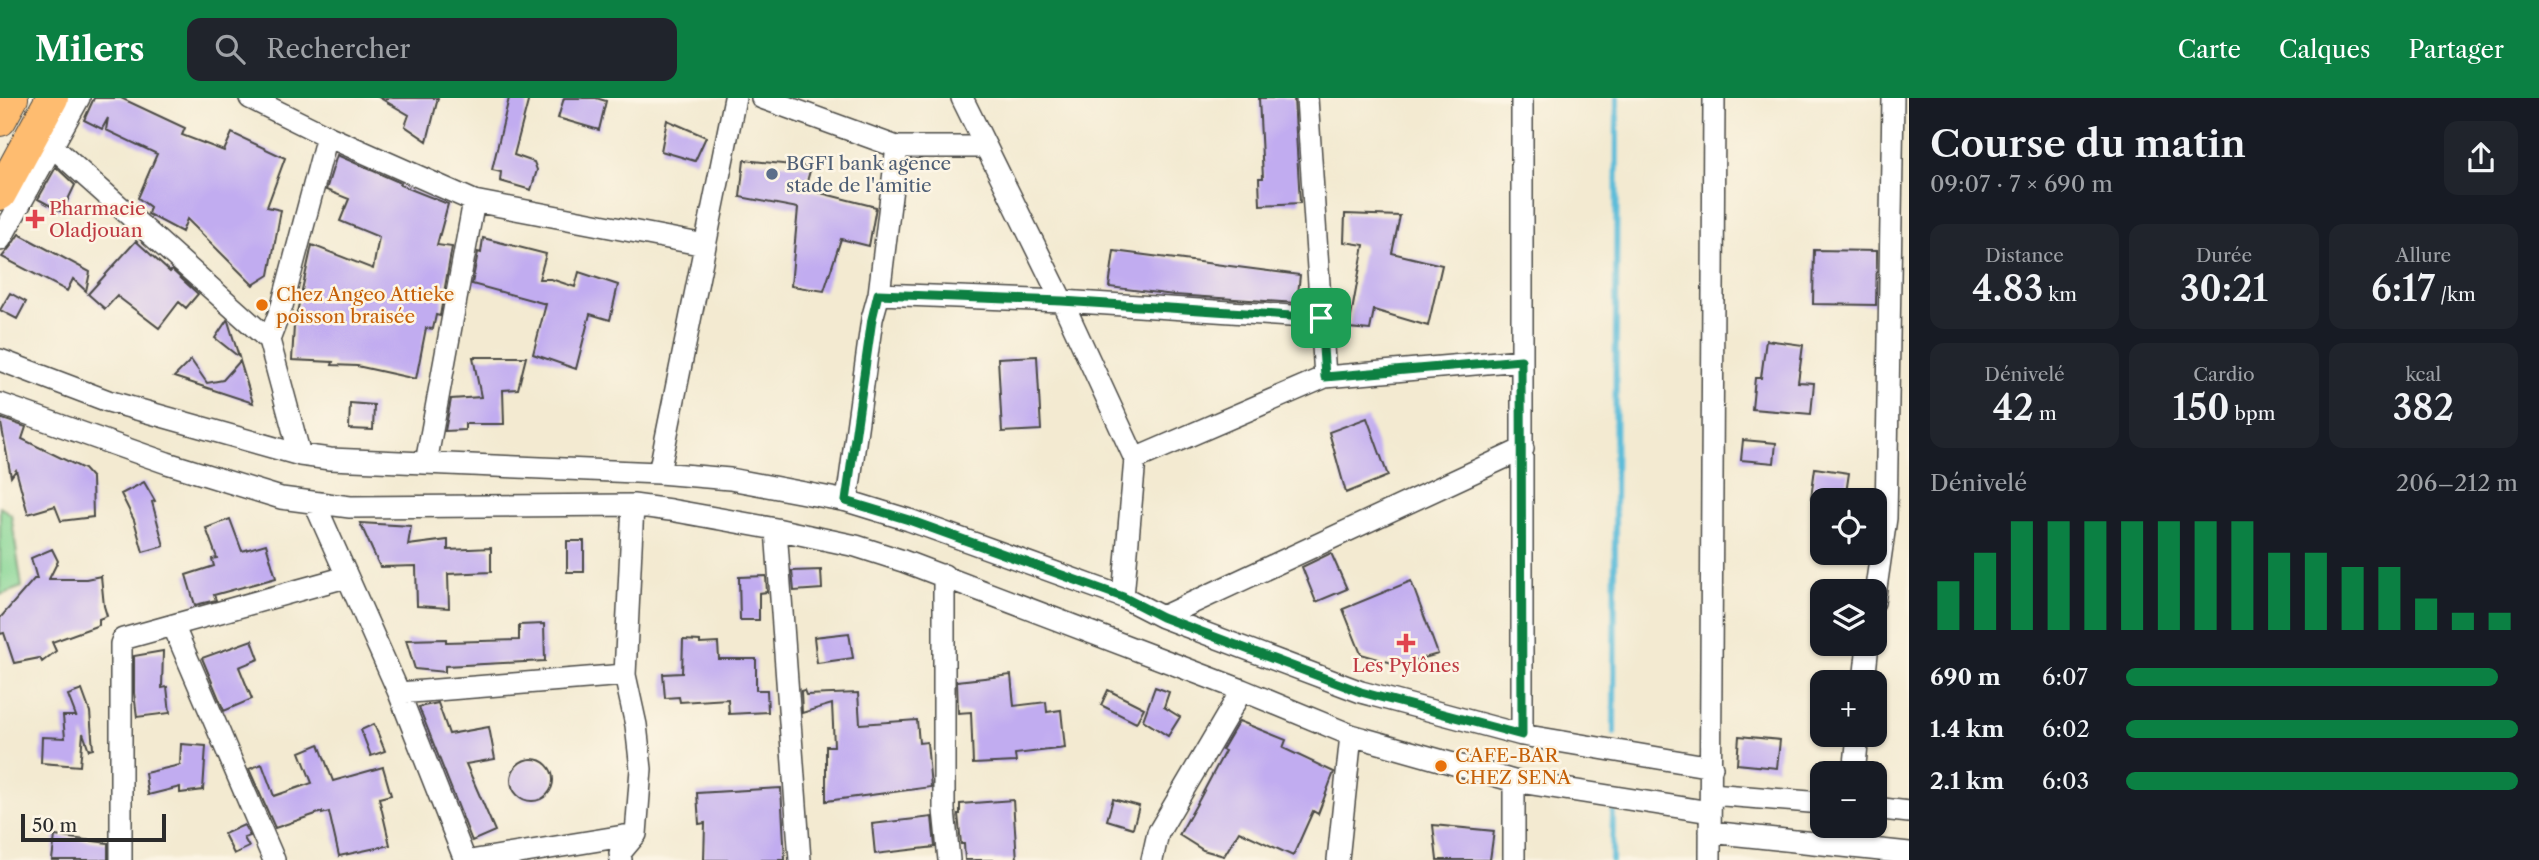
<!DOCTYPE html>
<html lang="fr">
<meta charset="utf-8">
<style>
:root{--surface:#171b24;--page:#20242c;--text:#f1f3f6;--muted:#9ea1a6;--accent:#0b8043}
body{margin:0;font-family:"Libre Caslon Text",serif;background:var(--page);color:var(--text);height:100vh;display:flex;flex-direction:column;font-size:26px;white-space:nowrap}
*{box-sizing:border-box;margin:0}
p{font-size:23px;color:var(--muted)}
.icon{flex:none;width:38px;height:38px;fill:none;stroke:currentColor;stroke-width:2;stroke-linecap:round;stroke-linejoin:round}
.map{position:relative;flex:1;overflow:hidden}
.side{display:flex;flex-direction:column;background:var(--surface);width:630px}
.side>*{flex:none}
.tools{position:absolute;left:1810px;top:390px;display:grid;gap:14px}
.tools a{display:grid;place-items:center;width:77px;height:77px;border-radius:14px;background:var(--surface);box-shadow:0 2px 5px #0004;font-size:35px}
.scale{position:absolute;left:21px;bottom:18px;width:145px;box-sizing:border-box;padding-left:7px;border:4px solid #2b2b2b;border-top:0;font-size:19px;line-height:24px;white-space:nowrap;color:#2b2b2b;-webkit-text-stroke:5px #fcf5e5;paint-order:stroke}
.pin{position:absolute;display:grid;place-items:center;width:60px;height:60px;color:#fff;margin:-30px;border-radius:14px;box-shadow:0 4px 10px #0006}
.round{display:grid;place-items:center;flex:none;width:74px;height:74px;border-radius:14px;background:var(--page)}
.overview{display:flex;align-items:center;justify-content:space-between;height:119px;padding:0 21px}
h1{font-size:38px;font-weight:600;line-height:52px}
.metrics{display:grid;grid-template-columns:repeat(3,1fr);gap:10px;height:119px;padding:7px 21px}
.metrics div{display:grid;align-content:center;border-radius:14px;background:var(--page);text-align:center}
.metrics b{font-size:35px;font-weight:600}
.metrics small{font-size:19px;font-weight:400}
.metrics p{font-size:19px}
.chart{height:196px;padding:14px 21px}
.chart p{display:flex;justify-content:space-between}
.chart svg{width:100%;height:126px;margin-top:7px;stroke:var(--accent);stroke-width:6}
ul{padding:0 21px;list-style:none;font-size:23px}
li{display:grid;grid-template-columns:112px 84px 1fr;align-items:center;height:52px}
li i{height:18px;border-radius:9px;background:var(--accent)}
header{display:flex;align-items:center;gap:42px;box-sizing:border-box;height:98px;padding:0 35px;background:var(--accent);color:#fff}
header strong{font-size:33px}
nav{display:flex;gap:38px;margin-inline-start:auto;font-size:24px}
.search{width:490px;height:63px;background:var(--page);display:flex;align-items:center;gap:18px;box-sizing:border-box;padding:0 24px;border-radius:14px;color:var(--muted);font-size:26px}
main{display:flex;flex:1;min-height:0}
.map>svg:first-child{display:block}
</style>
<header>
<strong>Milers</strong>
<div class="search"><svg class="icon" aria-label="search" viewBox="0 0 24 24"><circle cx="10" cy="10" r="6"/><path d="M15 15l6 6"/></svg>Rechercher</div>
<nav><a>Carte</a><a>Calques</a><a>Partager</a></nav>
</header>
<main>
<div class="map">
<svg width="1909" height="762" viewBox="0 0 1909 762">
<rect width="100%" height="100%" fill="#fcf5e5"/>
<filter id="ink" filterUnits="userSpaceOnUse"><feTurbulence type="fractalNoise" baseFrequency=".0143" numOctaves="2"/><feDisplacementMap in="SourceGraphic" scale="14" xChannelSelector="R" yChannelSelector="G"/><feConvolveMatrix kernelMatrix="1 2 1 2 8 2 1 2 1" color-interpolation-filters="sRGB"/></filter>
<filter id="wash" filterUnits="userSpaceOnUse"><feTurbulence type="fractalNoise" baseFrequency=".00686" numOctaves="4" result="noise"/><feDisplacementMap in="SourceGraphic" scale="28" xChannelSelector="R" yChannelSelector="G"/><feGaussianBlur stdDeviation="1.57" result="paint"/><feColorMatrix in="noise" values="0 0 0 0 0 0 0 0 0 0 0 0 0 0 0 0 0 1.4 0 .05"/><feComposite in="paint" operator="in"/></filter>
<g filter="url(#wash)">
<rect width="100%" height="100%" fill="#f3ead1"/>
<path fill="#87d695" stroke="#598060" stroke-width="2" d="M0,409L11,416L22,489L0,497Z"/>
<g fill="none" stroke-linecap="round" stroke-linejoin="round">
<path stroke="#5bbcd9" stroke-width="6" d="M1614,635L1617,0
M1612,762L1613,715"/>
</g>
<g id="blocks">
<path fill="#c1acf0" d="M94,0H121L185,30L182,37L224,53L232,35L285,60L267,109L281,112L269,177L253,187L187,121L182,134L148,116L150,109L138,100L157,56L106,32L108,20L102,31L84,22Z
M380,0H438L427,43L405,28L409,17Z
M509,0H529L514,57L534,64L537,72L531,92L500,83L501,74L492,72Z
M564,0H596L606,3L599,32L558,20Z
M1259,0H1294L1300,105L1260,107L1259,80H1263Z
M667,22L706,39L695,63L661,53Z
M337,57L401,85L400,87L448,106L437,147L452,149L440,218L436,217L433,231L426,230L416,281L357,268L332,267L333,264L292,262L294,228L312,147L373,171L379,139L340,123L349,101L326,92Z
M744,62L811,69L805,91L876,109L869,148L841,141L824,193L791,188L798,110L740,99Z
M56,69L75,87L62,114L38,101Z
M1345,116L1400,118L1392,155L1442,167L1428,228L1374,212L1370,232L1349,230L1364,147L1344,144Z
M19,136L90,174L86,193L73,181L67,193L2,159L11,148Z
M483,140L546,156L539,181H551L575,189L579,174L618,187L610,222L590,216L576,271L533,256L546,206L472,186L478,154L481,155Z
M136,143L170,174L172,172L198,196L186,210L179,204L159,230L117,198L105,211L88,196Z
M1814,152L1877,153L1876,207L1813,206Z
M1114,153L1300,177L1297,205L1174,197L1109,189Z
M10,195L26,204L17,221L0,212Z
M227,222L228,223L239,259L215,240Z
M1766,242L1803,247L1798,284L1814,285L1811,316L1752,311L1755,280H1761Z
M1037,258L1041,332L1002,334L998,260Z
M473,259H526L518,291L503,292L504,326H465V332L445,333L451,301L481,299Z
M191,262L207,285L223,282L240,263L253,305L174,279Z
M350,305L374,307L373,332L349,331Z
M0,320L26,329L22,341L84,371L92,380L93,419L61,423L55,408L28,416L16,372L11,379Z
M1367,320L1388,378L1346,395L1329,334Z
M1743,342L1776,345L1774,365L1741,362Z
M1815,370L1849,375L1845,402L1811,400Z
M144,384L155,403L152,404L164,448L143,454L134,422L121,396Z
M230,421L242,453L266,446L276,480L214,497L216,502L195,507L186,477L214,468L212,461L217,460L206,430Z
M360,425L411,428L408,447L448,442V452L491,450V474L448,476L449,510L417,508L416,468L380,469Z
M567,443H584V474H567Z
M52,451L58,463L49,481H86L101,478L104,508L107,518L99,521V527L52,544L56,553L42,564L40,560L14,565L4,535L0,536V520L34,481H37L31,460Z
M1331,455L1347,491L1316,504L1302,469Z
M821,472L822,491L794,493L792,473Z
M766,478L767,494L759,495V522H740L739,479Z
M1411,483L1438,556L1399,567L1361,556L1343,511Z
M544,526L545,563L445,568V574L415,571L406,542L446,541V544L519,542V527Z
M849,535L853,560L817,565L814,539Z
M252,542L259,561L239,569L252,601L224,613L202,560Z
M683,542L700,543V546L718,545L719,561H756V592H767L768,614L729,616L728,601L680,604L679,599L665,600L663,576L682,575Z
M163,553L162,590L167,589L170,615L137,619L134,595V558Z
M1011,577L1014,608L1046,604L1047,614L1061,612L1065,650L1015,656L1016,664L973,666L971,614L958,615L957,583Z
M1155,589L1169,594L1164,609L1180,619L1168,638L1143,622Z
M82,592L90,614L93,651L89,652L83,635L80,668L41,665L42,639L65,640L63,618H76L68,597Z
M804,592L806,597L858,595L860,626L917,622L919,645L927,644L931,689L826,703V648H834L832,606L802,615L801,593Z
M1108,592L1144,610L1136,625L1101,607Z
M438,605L449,636L489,629L495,661L466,666L495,733L472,743L419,609Z
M1239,623L1286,642L1283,650L1334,674L1318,716L1313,713L1293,758L1239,733L1224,758L1203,752L1179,737L1199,702L1225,653L1222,652Z
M374,626L385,653L371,658L361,632Z
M1739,638L1780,642L1777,670L1737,666Z
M181,646L206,648L203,692L180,695V689L148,697L145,675L180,667Z
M319,646L333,683L383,669L391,697L379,700L390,747L339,758L329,714L322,716V714L275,730L249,671L262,666L274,698L312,685L300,654Z
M511 682a21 21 0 1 1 42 0a21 21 0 1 1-42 0Z
M781,690L785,762H704L705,725L699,726L697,695Z
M1113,701L1139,708L1133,730L1107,722Z
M1013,702L1017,762H965L964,746H961L958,716H960V706Z
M932,719L935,749L875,756L872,726Z
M244,727L250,738L244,740L249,749L234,756L224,736Z
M1433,727L1494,733L1490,762H1437Z
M55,738L108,745V762H52Z"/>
</g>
</g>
<g filter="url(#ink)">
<use href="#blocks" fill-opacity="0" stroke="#494844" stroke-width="2"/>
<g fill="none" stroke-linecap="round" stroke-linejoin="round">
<g stroke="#494844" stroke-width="24">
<path id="minor" d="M250,0L327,38L474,103L705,147
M762,0L897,49H986
M962,0L1062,203L1135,361L1123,499
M1307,0L1325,279
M1522,0V637
M53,49L269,242L300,357
M0,142L79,0
M879,196L1062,203L1321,220
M269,242L282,208L327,38
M0,262L108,303L300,357L330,361L659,375L730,381L847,403L909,422L1123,499L1162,519L1361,594L1522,637L1712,669
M0,306L167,365L281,400L350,409L633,407L670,412L776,431L856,448L903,463L1242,592L1351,637L1514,683L1710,714
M1135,361L1325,279L1521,262
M426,365L474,103
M659,375L735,0
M847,403L872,221L879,196L897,49
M315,406L399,595L465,762
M776,431L800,762
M944,477V712L949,762
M1874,504L1886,420L1893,0
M1162,519L1523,351
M173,527L274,762
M1864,584L1868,546
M399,595L625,577
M1854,676L1858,637
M1514,683V762
M1711,696L1822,705
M1874,710L1909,714
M1710,734L1909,755
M121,762V546L123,541L346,479
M476,762L636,736
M621,762L620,755L636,736L641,671L636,627L625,577L633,407
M1152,762L1158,735L1242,592
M1338,762L1351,637
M1710,762L1714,0"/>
</g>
<g stroke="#494844" stroke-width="34">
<path id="highway" d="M0,22L12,0
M0,96L52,0"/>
</g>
<use href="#minor" stroke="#fff" stroke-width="21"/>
<use href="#highway" stroke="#febc70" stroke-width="32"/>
</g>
</g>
<g fill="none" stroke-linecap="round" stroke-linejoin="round" filter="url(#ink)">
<g stroke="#fff" stroke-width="14">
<path id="route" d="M878,196L1062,203L1321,220L1325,279L1521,262L1522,637L1361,594L1162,519L1123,499L909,422L846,403L872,221Z"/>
</g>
<use href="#route" stroke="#0b8043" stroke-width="9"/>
</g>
<circle fill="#5c6f8a" stroke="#fcf5e5" stroke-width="2.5" cx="772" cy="76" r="7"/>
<g fill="#e0444e" stroke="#fcf5e5" stroke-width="2.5">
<path d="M31.5 110.5h7v7h7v7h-7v7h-7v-7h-7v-7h7z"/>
<path d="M1402.5 534.5h7v7h7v7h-7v7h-7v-7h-7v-7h7z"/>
</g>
<g fill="#e8710a" stroke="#fcf5e5" stroke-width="2.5">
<circle cx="262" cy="207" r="7"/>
<circle cx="1441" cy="668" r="7"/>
</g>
<g text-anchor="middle" stroke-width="5" stroke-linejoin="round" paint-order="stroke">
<g font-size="19" fill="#4e5e75" stroke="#fcf5e5" text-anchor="start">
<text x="786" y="72">BGFI bank agence<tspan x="786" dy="22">stade de l'amitie</tspan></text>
</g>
<g font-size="19" fill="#be3a42" stroke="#fcf5e5" text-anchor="start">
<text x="49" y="117">Pharmacie<tspan x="49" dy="22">Oladjouan</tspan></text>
<text x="1406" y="574" text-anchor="middle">Les Pylônes</text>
</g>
<g font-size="19" fill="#c56008" stroke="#fcf5e5" text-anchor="start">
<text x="276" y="203">Chez Angeo Attieke<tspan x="276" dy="22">poisson braisée</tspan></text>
<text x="1455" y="664">CAFE-BAR<tspan x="1455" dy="22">CHEZ SENA</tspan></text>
</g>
</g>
</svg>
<div class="tools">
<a><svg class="icon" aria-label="locate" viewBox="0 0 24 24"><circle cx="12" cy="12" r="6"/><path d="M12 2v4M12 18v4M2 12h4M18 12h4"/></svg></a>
<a><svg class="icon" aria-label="layers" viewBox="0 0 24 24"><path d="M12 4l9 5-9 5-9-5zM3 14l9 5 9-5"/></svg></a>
<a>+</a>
<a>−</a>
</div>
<div class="scale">50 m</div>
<div class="pin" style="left:1321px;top:220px;background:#1e9e55"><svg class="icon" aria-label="arrive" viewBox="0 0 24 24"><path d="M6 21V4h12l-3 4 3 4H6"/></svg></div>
</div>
<section class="side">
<div class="overview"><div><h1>Course du matin</h1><p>09:07 · 7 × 690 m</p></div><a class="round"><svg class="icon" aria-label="share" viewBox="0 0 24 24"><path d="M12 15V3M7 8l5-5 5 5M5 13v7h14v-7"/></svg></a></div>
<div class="metrics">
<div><p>Distance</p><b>4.83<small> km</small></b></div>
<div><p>Durée</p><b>30:21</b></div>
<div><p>Allure</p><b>6:17<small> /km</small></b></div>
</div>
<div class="metrics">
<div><p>Dénivelé</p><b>42<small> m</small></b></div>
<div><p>Cardio</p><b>150<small> bpm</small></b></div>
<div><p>kcal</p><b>382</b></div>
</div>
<div class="chart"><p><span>Dénivelé</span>206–212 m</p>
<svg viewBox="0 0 160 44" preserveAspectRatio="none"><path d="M5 44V27M15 44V17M25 44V6M35 44V6M45 44V6M55 44V6M65 44V6M75 44V6M85 44V6M95 44V17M105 44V17M115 44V22M125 44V22M135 44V33M145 44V38M155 44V38"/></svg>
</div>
<ul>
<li><b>690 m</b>6:07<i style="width:95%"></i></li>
<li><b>1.4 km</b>6:02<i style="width:100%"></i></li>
<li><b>2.1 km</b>6:03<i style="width:100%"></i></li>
</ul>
</section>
</main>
